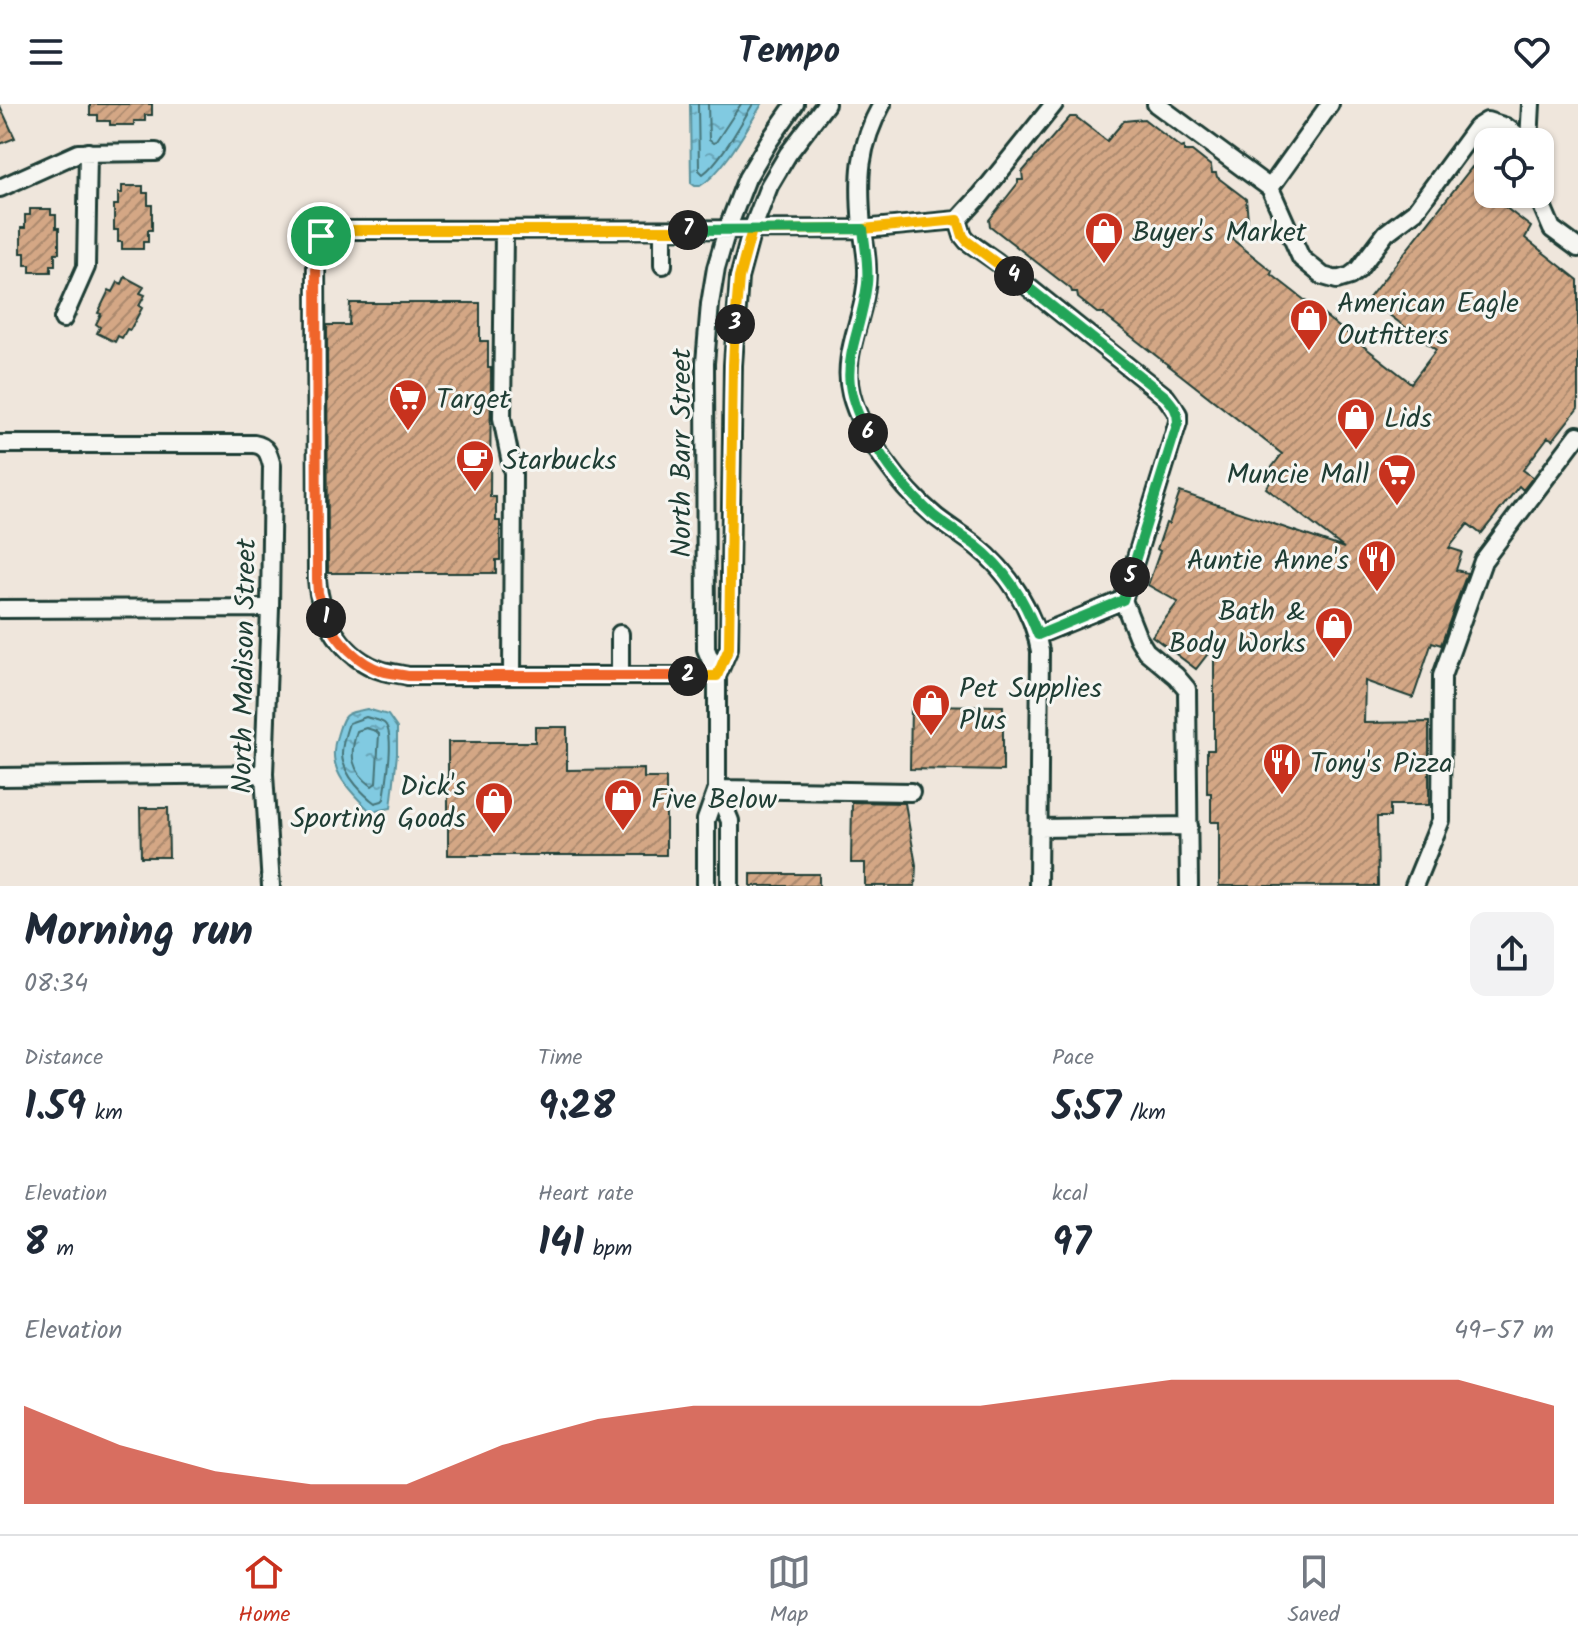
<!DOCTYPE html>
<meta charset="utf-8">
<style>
:root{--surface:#fff;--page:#f2f2f3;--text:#1f2937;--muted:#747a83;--line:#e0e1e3;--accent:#c8321e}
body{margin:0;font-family:Kalam,sans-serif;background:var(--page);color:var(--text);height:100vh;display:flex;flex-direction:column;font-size:30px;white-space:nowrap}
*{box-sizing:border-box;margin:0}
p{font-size:26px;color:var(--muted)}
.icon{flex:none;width:44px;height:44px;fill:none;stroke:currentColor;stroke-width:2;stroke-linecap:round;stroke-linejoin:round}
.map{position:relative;height:782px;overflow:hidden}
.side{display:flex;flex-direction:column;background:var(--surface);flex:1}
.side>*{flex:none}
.controls{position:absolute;left:1474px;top:24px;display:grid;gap:16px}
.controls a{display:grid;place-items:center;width:80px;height:80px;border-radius:16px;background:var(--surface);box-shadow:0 2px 6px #0004;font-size:40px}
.pin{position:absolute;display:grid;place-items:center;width:68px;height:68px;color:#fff;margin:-34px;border:4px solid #fff;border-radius:50%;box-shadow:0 2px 8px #0007}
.km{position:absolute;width:40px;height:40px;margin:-20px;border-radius:50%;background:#222;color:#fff;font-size:22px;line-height:40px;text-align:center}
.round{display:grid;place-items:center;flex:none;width:84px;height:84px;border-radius:16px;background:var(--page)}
.headline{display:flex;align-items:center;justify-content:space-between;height:136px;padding:0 24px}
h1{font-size:44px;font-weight:800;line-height:60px}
.figures{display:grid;grid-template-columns:repeat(3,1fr);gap:12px;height:136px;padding:8px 24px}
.figures div{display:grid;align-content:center}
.figures b{font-size:40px;font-weight:800}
.figures small{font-size:22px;font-weight:400}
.figures p{font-size:22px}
.chart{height:224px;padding:16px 24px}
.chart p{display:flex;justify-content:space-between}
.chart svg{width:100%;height:144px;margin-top:8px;fill:var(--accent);opacity:.7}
header{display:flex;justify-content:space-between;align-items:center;height:104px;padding:0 24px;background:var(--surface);font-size:36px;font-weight:800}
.dock{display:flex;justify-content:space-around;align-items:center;height:112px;border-top:2px solid var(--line);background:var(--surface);font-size:22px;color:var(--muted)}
.dock a{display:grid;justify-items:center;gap:4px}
.dock .selected{color:var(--accent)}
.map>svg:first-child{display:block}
</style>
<header><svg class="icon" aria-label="menu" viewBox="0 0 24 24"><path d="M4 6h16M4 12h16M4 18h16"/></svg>Tempo<svg class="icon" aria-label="heart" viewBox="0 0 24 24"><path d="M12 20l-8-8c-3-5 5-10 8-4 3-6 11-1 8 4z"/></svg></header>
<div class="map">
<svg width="1578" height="782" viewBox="0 0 1578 782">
<defs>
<pattern id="water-ripples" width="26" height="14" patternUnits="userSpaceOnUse" patternTransform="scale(2)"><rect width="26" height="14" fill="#81cae1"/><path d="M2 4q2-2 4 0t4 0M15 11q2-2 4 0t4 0" fill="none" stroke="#69a5b7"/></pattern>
<pattern id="building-hatch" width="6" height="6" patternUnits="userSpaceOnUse" patternTransform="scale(2)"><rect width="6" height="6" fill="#d4a785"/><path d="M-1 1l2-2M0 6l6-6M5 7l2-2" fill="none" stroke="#ab896e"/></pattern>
</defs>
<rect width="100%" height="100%" fill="#efe6dc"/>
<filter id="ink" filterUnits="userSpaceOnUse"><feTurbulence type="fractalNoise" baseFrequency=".0125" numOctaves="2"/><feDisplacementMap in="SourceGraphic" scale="16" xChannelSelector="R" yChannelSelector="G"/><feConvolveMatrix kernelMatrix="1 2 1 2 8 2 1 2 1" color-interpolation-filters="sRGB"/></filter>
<g filter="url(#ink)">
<path fill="url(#water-ripples)" stroke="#5a929c" stroke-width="2" d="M690,0H762C747,24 724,68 700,82H695L691,79Z
M367,605L388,611L397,624V650L391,704L371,708C349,686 325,665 337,632C344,609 343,610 367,605Z"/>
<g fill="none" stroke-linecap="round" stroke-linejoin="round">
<path stroke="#467579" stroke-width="2" d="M698,0L699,66L703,70C721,57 741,19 753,0
M708,0L709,36L713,39L716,38L741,0
M366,613C371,615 380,616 384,619C396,629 386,680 384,695L382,697L375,699C368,694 362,688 356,681C337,658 340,645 349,619Z
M366,624L376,627L379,630L376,679L372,682C351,667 349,651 357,627Z"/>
</g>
<path fill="url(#building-hatch)" stroke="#1f3d34" stroke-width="2" d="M90,0H152V11H145V17H134V21H110V17H98V11H90Z
M0,2L15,34L0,40Z
M1070,13H1076L1107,37L1124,17L1144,15L1181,44L1184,43V47H1192L1211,62L1212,69H1216L1217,73L1246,95L1248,115L1232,135L1272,167L1271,170L1411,279L1436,246L1368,195L1472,63L1488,76V90L1531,123L1525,134L1578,176V304L1553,336L1548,333L1523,366L1533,373L1523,386L1519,382L1481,430L1468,420L1449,444L1462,448L1456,466L1467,469L1441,541L1432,538L1413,594L1365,577L1364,619L1429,618V701H1390V713H1377L1378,782H1219V718H1211V689H1207V646H1214V542L1196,565L1152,532L1178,498L1148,481L1160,447L1157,445L1166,419L1169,420L1180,388L1344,444L1266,384L1275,372L1269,367L1282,350L1104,211V209H1097L1078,194L1077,188H1072L1071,185L990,122L989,116L1018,79V76H1023L1022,68Z
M122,82H143V89H148V101H152V126H148V138H143V145H122V138H118V126H114V101H118V89H122Z
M30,105H51V111H56V124H59V149H55V161H51V168H30V161H25V149H21V124H25V111H30Z
M125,173L144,183L140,189L145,191L139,202L142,204L130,226L127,225L122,234L118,232L115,238L97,229L100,223L96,220L101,210L98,209L109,186L113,188L118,178L122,180Z
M350,199H480V237H488V264H491L490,393H496V417H500V456H496V469H328L327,221H349Z
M911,601L1003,602V667L910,665Z
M535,623H567V666L644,665V674H666V751H448V638H535Z
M852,698L905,699L916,761L915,782H865V759H851Z
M140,704H168L169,753H141Z
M751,770H819V782H751Z"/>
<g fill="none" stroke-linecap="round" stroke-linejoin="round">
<g stroke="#1f3d34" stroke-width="22">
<path id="minor" d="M882,0C858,43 858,75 862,123C864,137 867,151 867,165C869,207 840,247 851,290C862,333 902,385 936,413C949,423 963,432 975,441C1009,468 1033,505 1040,547L1038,782
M1156,0L1270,84L1301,154L1323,172L1337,176L1350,172L1358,166L1386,129L1415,107L1476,24L1487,17L1506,23L1527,38
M1529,38L1531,0
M0,84L78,49L156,48
M1270,84L1330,0
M1537,90L1552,125L1578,144
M958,116L963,132L967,137L997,158L1166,293L1178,310V318L1123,496L1138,534L1146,547L1176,572L1187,585L1189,782
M504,126L502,314L513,369L512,572
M663,126V161
M63,215L86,163L88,48
M0,340H254C267,342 269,350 272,362L270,504L264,670L271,782
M0,505L270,504
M1038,531L1123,496
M620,572V530
M717,572H408C400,570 391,569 383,567C343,555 320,515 317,475L316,147L321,132L335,126L863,125L958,116L981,91L1054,0
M717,572L706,545L705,259L710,200L716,164L727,126L747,74L769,37L795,0
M0,673L264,670
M717,685L911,688
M717,685L730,717V782
M1039,724L1189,722
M706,782V716L717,685V572L729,544L733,261L739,174L752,126L769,82L788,50L826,0
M1414,782L1441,716L1442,572L1483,457L1578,331"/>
</g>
<use href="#minor" stroke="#f6f6f2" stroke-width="16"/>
</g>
</g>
<g fill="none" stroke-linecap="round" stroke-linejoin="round" filter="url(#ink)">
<g stroke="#fff" stroke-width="16">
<path id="split-1" d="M321,132L316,147L317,475L318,489L326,514"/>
</g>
<g stroke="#fff" stroke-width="16">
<path id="split-2" d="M326,514C337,537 358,559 382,567C391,570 400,570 408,572H688"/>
</g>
<g stroke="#fff" stroke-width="16">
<path id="split-3" d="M688,572H717L729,544L733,261L735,220"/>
</g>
<g stroke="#fff" stroke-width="16">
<path id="split-4" d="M735,220L739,174L752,126L863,125L958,116L963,132L967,137L1014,172"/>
</g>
<g stroke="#fff" stroke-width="16">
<path id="split-5" d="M1014,172L1166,293C1173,301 1178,307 1178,318L1130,473"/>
</g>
<g stroke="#fff" stroke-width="16">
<path id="split-6" d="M868,329C885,359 908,389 934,412C947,422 961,431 975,441C1006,465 1024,495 1038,531L1123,496L1130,473"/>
</g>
<g stroke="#fff" stroke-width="16">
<path id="split-7" d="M688,126L863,125C865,143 869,162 867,180C859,243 831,266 868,329"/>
</g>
<g stroke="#fff" stroke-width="16">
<path id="split-8" d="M321,132L335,126H688"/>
</g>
<use href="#split-1" stroke="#f0652b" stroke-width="10"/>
<use href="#split-2" stroke="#f0652b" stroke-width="10"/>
<use href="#split-3" stroke="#f5b400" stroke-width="10"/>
<use href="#split-4" stroke="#f5b400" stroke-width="10"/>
<use href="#split-5" stroke="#22a559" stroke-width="10"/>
<use href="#split-6" stroke="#22a559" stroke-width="10"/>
<use href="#split-7" stroke="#22a559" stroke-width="10"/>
<use href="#split-8" stroke="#f5b400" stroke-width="10"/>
</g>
<defs>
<g id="shop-pin" transform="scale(2)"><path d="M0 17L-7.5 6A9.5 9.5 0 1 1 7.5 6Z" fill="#c8321e" stroke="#f6f6f2"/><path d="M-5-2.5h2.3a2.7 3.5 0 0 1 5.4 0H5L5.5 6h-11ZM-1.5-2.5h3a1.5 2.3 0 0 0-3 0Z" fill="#fff"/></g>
<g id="supermarket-pin" transform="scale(2)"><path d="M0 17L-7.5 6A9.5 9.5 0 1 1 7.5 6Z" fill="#c8321e" stroke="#f6f6f2"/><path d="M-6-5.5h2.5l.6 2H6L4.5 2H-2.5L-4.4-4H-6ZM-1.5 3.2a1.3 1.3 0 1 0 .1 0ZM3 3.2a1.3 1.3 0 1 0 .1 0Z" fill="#fff"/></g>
<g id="cafe-pin" transform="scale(2)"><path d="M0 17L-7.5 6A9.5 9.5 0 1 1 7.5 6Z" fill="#c8321e" stroke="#f6f6f2"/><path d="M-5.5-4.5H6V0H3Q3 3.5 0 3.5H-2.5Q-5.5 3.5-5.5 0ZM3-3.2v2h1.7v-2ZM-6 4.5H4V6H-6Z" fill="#fff"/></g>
<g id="restaurant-pin" transform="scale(2)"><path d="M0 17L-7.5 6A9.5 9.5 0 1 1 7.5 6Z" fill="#c8321e" stroke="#f6f6f2"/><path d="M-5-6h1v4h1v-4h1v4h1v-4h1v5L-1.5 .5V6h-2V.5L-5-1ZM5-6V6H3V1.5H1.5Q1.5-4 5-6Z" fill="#fff"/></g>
</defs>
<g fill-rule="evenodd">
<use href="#shop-pin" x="1104" y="127"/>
<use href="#shop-pin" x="1309" y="214"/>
<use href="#supermarket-pin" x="408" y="294"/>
<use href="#shop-pin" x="1356" y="313"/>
<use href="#cafe-pin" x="475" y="355"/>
<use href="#supermarket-pin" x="1397" y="369"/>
<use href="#restaurant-pin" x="1377" y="455"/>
<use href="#shop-pin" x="1334" y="522"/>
<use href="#shop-pin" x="931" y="599"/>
<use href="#restaurant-pin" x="1282" y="658"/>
<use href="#shop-pin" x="623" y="694"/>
<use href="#shop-pin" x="494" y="697"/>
</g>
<g text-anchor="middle" stroke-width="6" stroke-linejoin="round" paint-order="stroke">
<g font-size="28" fill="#1f3d34" stroke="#f6f6f2" text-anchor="start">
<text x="1132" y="137">Buyer's Market</text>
<text x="1337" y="208">American Eagle<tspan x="1337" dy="32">Outfitters</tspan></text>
<text x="436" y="304">Target</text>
<text x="1384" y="323">Lids</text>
<text x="503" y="365">Starbucks</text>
<text x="1369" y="379" text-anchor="end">Muncie Mall</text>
<text x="1349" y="465" text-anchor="end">Auntie Anne's</text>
<text x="1306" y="516" text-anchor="end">Bath &amp;<tspan x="1306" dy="32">Body Works</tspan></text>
<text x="959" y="593">Pet Supplies<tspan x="959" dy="32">Plus</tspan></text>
<text x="1310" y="668">Tony's Pizza</text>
<text x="466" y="691" text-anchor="end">Dick's<tspan x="466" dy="32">Sporting Goods</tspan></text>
<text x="651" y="704">Five Below</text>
</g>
<g font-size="28" fill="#1f3d34" stroke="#f6f6f2">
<text transform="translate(680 349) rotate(-90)" y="10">North Barr Street</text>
<text transform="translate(243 562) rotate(-89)" y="10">North Madison Street</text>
</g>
</g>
</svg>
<div class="controls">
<a><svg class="icon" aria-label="locate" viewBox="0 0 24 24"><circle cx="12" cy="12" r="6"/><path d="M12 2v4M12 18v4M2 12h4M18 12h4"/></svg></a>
</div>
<div class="pin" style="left:321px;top:132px;background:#1e9e55"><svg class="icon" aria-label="arrive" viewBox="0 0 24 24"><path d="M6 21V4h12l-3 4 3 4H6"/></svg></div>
<b class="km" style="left:326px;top:514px">1</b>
<b class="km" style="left:688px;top:572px">2</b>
<b class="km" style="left:735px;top:220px">3</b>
<b class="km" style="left:1014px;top:172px">4</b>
<b class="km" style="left:1130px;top:473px">5</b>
<b class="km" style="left:868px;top:329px">6</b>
<b class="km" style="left:688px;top:126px">7</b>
</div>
<section class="side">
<div class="headline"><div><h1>Morning run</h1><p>08:34</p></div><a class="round"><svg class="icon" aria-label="share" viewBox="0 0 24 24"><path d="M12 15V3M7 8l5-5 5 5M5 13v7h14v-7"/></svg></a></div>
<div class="figures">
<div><p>Distance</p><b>1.59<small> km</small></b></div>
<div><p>Time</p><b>9:28</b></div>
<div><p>Pace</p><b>5:57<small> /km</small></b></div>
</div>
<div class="figures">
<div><p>Elevation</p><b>8<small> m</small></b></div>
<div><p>Heart rate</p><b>141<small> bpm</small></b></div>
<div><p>kcal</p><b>97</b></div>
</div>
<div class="chart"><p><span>Elevation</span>49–57 m</p>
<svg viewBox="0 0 160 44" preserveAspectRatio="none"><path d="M0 44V14L10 26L20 34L30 38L40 38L50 26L60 18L70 14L80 14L90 14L100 14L110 10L120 6L130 6L140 6L150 6L160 14V44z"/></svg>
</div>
</section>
<nav class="dock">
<a class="selected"><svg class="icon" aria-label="home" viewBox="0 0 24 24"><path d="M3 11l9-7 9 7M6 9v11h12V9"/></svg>Home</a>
<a><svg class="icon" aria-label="map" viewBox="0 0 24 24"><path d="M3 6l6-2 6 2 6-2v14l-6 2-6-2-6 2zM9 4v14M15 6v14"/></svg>Map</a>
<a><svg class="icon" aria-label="saved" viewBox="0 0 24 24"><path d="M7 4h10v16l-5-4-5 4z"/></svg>Saved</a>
</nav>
